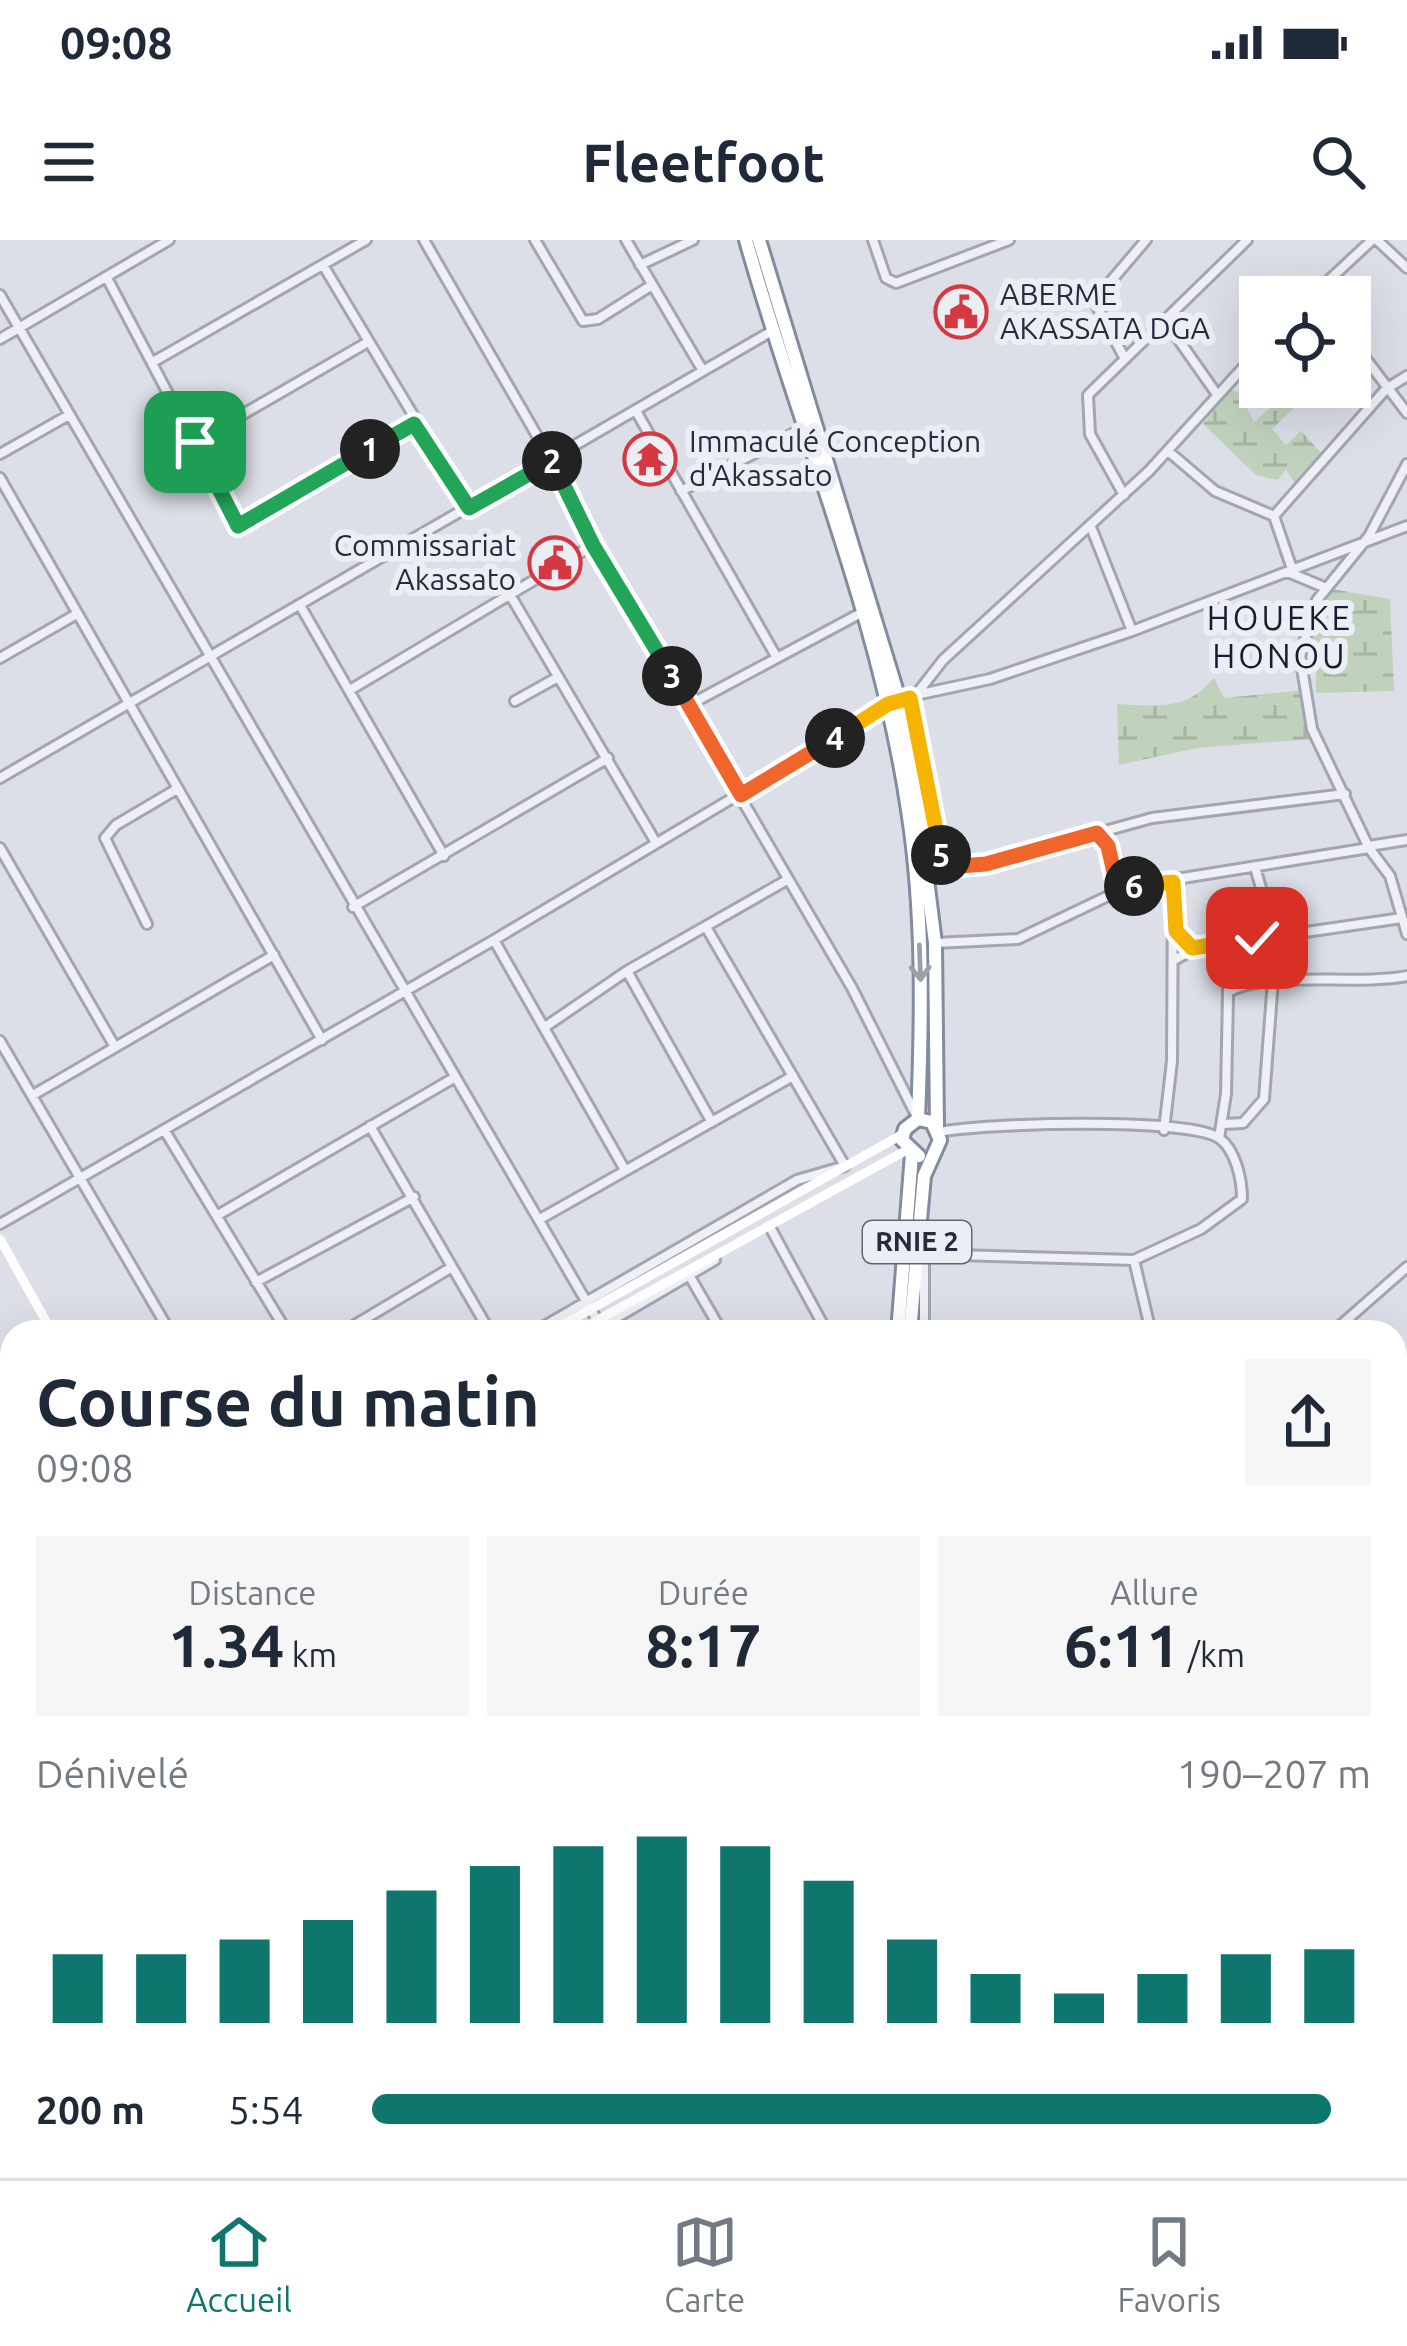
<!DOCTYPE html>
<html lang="fr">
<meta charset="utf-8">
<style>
:root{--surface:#fff;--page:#f6f6f7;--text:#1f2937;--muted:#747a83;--line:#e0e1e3;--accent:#0f766e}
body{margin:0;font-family:Ubuntu,sans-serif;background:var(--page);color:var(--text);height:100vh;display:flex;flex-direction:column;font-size:45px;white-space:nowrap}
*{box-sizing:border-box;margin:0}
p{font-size:39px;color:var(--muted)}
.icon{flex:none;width:66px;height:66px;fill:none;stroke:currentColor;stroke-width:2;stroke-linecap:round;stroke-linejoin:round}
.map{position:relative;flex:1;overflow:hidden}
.drawer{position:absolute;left:0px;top:1080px;width:1407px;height:858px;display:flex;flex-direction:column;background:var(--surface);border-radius:36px 36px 0 0;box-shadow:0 12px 48px #0002}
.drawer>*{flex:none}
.buttons{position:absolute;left:1239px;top:36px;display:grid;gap:24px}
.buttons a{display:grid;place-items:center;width:132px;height:132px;border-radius:0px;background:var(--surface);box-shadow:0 12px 48px #0002;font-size:60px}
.pin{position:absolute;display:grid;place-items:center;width:102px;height:102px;color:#fff;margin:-51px;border-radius:24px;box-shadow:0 6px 18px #0006}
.km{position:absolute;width:60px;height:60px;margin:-30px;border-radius:50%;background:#222;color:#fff;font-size:33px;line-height:60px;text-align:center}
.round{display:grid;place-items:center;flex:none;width:126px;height:126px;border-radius:0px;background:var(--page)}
.head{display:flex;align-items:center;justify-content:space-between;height:204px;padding:0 36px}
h1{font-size:66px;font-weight:700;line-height:90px}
.stats{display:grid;grid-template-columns:repeat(3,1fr);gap:18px;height:204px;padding:12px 36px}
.stats div{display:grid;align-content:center;border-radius:0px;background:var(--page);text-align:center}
.stats b{font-size:60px;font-weight:700}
.stats small{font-size:33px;font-weight:400}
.stats p{font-size:33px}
.chart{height:336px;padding:24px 36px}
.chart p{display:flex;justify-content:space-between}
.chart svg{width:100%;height:216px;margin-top:12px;stroke:var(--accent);stroke-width:6}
ul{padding:0 36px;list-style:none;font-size:39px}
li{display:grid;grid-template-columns:192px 144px 1fr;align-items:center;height:90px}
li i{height:30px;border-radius:15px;background:var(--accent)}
.status{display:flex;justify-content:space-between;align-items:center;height:84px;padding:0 60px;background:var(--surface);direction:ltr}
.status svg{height:33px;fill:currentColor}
header{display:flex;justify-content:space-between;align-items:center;height:156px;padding:0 36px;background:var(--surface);font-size:54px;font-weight:700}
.dock{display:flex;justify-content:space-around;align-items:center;height:168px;border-top:3px solid var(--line);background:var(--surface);font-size:33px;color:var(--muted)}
.dock a{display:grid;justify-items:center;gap:6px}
.dock .selected{color:var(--accent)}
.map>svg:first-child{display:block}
</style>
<div class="status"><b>09:08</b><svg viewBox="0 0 49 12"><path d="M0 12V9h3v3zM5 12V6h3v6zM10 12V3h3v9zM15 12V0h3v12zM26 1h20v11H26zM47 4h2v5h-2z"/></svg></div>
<header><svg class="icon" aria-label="menu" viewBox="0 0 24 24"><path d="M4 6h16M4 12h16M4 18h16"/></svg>Fleetfoot<svg class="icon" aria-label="search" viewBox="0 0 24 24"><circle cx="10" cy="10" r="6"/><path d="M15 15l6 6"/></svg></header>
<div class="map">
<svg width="1407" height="1938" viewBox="0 0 1407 1938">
<defs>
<pattern id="wetland-marsh" width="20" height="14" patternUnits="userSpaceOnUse" patternTransform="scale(3)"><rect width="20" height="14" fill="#c0d2bc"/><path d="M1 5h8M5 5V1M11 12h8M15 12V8" fill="none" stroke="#a5b4a3"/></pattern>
</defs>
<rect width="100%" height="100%" fill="#dcdfe7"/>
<path fill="url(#wetland-marsh)" d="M1282,147L1312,151L1272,189L1286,205L1301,191L1323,215L1296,245L1286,230L1278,240L1256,235L1203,184L1229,150L1238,152L1254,182L1283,157Z
M1326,348L1390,359L1394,451L1316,453V406L1309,402Z
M1214,438L1224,458L1304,450L1311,499L1197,508L1119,525L1117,464C1157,466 1187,471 1214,438Z"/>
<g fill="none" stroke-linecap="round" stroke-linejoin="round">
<g stroke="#a1a6b1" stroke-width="14">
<path id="street" d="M424,0L551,220L593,305L852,748L917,877
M535,0L583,81L598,79L652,45
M626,0L703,131
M873,0L886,38L896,43L1009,0
M1377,0L1407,28
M323,25L469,268
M640,25L693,0
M107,38L238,286L414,184
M0,55L604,1092
M1311,57L1372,0
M1166,82L1216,153
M1350,98L1407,173
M0,99L169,0
M1124,117L1094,61L1146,0
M153,122L366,0
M636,171L777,418
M195,202L368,102
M1168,211L1215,251L1274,276
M0,214L69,175
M1407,224L1369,296L1317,360L1300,416L1312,489L1369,608L1390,636L1407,694
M0,238L322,800
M681,251L804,188
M1124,255L1090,194L1088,155L1247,0
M1274,276L1386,149L1407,136
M1274,276L1292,329
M1091,287L1132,391
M1288,332L1326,348
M509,353L655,601
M301,367L444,616
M0,418L75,375
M350,450L593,305
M916,455L990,439L1132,391L1407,286
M915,456L943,420L1149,231L1260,109
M515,461L558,437
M689,465L861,373
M0,538L772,91
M1097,593L1108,606L1118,650
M1369,606L1407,600
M0,608L115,807
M1255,627L1269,676L1289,694
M353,667L608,518
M147,684L105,598L116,585L177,549
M1257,698L1269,676
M494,700L625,930
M935,703L1018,699L1127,647L1369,608
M1176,719L1196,708L1402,678
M627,731L710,879
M1228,752C1267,730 1356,746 1407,736
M545,787L627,731L787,640
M0,801L170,1092
M33,855L274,715
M1223,884L1243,883L1264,859L1273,740
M370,886L490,1092
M1164,890L1172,821L1173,642
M165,891L287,1092
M1219,898L1226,854L1229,705
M218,975L452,839
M540,979L793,836
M0,984L494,700L899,459L910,458L947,627L986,624L1152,578L1345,554
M771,989L827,1092
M919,1011L924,1021V1092
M921,1014L1134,1020L1201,989L1242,959C1242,940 1236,910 1219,898C1188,877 983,883 939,892
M1134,1020L1151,1092
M689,1035L722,1092
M256,1042L414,957
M343,1092L452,1027
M534,1092L797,940L845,926L706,687
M592,1092L715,1020
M1333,1092L1407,1027
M0,1205L12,1226
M0,1294L12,1288
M0,1404L12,1397
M1395,1411L1407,1433
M0,1437L12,1430
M1395,1454L1407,1442
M1395,1530L1407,1522
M0,1556L12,1549
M1395,1635L1407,1631
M0,1685L12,1678
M0,1760L12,1780
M1395,1768L1407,1762
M0,1796L12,1789
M1395,1853L1407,1847
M0,1912L12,1906
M98,1926L105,1938
M418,1926L425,1938
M654,1926L661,1938
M978,1926L979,1938
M1060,1926V1938
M1196,1926L1202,1938
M770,1937L789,1926
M193,1938L213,1926
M388,1938L408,1926
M1204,1938L1231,1926
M1404,1938L1407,1937"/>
</g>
<g stroke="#838b9f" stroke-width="18">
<path id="highway" d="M746,0C799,189 879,375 908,570C924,672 922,777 918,879
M759,0L899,459L913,528L935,703L937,887
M918,879L905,889L902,900L919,916
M898,1092L912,914
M910,1092L924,936L940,900L932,882L918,879
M953,1926V1938
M964,1926V1938"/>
</g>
<use href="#street" stroke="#eff0f5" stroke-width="8"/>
<path stroke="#fff" stroke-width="9" d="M0,999L52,1092
M550,1092L903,894
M576,1092L907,910
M0,1413L12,1406
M0,1429L12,1422
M533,1926L540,1938"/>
<use href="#highway" stroke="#fff" stroke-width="12"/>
</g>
<defs><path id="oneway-shaft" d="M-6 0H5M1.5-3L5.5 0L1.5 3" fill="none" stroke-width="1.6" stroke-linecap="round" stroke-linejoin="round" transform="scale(3)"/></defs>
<use stroke="#9da0a8" href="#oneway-shaft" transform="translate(920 723) rotate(88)"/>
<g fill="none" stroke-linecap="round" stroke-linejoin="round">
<g stroke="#fff" stroke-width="24">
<path id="split-1" d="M195,202L238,286L370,209"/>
</g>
<g stroke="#fff" stroke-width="24">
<path id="split-2" d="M370,209L414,184L469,268L552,221"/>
</g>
<g stroke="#fff" stroke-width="24">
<path id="split-3" d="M552,221L593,305L672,436"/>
</g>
<g stroke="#fff" stroke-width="24">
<path id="split-4" d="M672,436L741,555L835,498"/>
</g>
<g stroke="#fff" stroke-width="24">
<path id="split-5" d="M835,498L888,464L910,458L941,615"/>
</g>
<g stroke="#fff" stroke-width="24">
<path id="split-6" d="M941,615L947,627L986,624L1097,593L1108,606L1118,650L1134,646"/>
</g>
<g stroke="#fff" stroke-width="24">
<path id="split-7" d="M1134,646L1173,642L1176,691L1192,708L1257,698"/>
</g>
<use href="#split-1" stroke="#22a559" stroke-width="15"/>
<use href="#split-2" stroke="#22a559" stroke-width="15"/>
<use href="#split-3" stroke="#22a559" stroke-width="15"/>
<use href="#split-4" stroke="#f0652b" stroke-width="15"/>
<use href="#split-5" stroke="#f5b400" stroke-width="15"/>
<use href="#split-6" stroke="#f0652b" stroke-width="15"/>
<use href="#split-7" stroke="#f5b400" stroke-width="15"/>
</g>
<defs>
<g id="civic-ring" transform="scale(2.7)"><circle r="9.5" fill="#ebeef5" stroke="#d53841" stroke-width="1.5"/><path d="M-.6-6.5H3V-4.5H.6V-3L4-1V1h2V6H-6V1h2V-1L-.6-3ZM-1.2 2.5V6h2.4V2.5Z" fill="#d53841"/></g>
<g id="temple-ring" transform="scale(2.7)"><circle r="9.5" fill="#ebeef5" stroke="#d53841" stroke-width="1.5"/><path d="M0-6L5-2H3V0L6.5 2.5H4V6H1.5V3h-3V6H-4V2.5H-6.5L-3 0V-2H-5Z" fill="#d53841"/></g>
</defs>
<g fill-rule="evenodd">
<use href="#civic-ring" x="961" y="72"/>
<use href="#temple-ring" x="650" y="219"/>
<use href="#civic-ring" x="555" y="323"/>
</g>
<g text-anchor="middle" stroke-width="12" stroke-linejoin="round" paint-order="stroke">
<rect fill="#ebeef5" stroke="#606675" stroke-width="3" x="863" y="981" width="108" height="42" rx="9"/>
<g font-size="27" font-weight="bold" fill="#252c3e">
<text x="917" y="1011">RNIE 2</text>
</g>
<g font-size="30" fill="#252c3e" stroke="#ebeef5" text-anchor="start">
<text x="1000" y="65">ABERME<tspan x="1000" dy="34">AKASSATA DGA</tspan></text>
<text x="689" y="212">Immaculé Conception<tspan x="689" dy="34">d'Akassato</tspan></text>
<text x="516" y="316" text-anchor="end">Commissariat<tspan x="516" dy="34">Akassato</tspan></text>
</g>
<g font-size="33" letter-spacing="3" fill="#171d2f" stroke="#ebeef5">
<text x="1280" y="390">HOUEKE<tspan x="1280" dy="38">HONOU</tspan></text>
</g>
</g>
</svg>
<div class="buttons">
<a><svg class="icon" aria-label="locate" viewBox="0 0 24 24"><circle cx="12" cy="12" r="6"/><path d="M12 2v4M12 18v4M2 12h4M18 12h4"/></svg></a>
</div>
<div class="pin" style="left:195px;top:202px;background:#1e9e55"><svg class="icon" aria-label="arrive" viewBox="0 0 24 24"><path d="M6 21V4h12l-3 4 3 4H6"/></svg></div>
<div class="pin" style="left:1257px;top:698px;background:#d93025"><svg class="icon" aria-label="check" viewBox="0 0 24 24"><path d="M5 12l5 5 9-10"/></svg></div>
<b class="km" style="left:370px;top:209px">1</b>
<b class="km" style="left:552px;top:221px">2</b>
<b class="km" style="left:672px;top:436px">3</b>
<b class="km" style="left:835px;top:498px">4</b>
<b class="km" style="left:941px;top:615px">5</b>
<b class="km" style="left:1134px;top:646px">6</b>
<section class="drawer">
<div class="head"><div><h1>Course du matin</h1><p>09:08</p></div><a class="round"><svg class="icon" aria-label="share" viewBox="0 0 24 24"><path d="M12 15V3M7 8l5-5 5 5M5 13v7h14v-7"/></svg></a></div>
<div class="stats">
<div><p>Distance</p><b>1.34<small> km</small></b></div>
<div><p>Durée</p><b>8:17</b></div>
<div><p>Allure</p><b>6:11<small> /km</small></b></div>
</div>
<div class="chart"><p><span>Dénivelé</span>190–207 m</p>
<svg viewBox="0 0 160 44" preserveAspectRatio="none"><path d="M5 44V30M15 44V30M25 44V27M35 44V23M45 44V17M55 44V12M65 44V8M75 44V6M85 44V8M95 44V15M105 44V27M115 44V34M125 44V38M135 44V34M145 44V30M155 44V29"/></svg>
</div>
<ul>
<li><b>200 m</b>5:54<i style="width:96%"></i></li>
</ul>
</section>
</div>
<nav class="dock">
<a class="selected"><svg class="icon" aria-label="home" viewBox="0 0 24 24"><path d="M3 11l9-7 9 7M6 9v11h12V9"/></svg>Accueil</a>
<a><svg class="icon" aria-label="map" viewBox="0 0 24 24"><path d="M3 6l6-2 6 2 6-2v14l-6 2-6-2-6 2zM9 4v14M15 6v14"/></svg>Carte</a>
<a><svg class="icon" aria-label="saved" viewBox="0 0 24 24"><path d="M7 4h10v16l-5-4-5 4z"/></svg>Favoris</a>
</nav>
